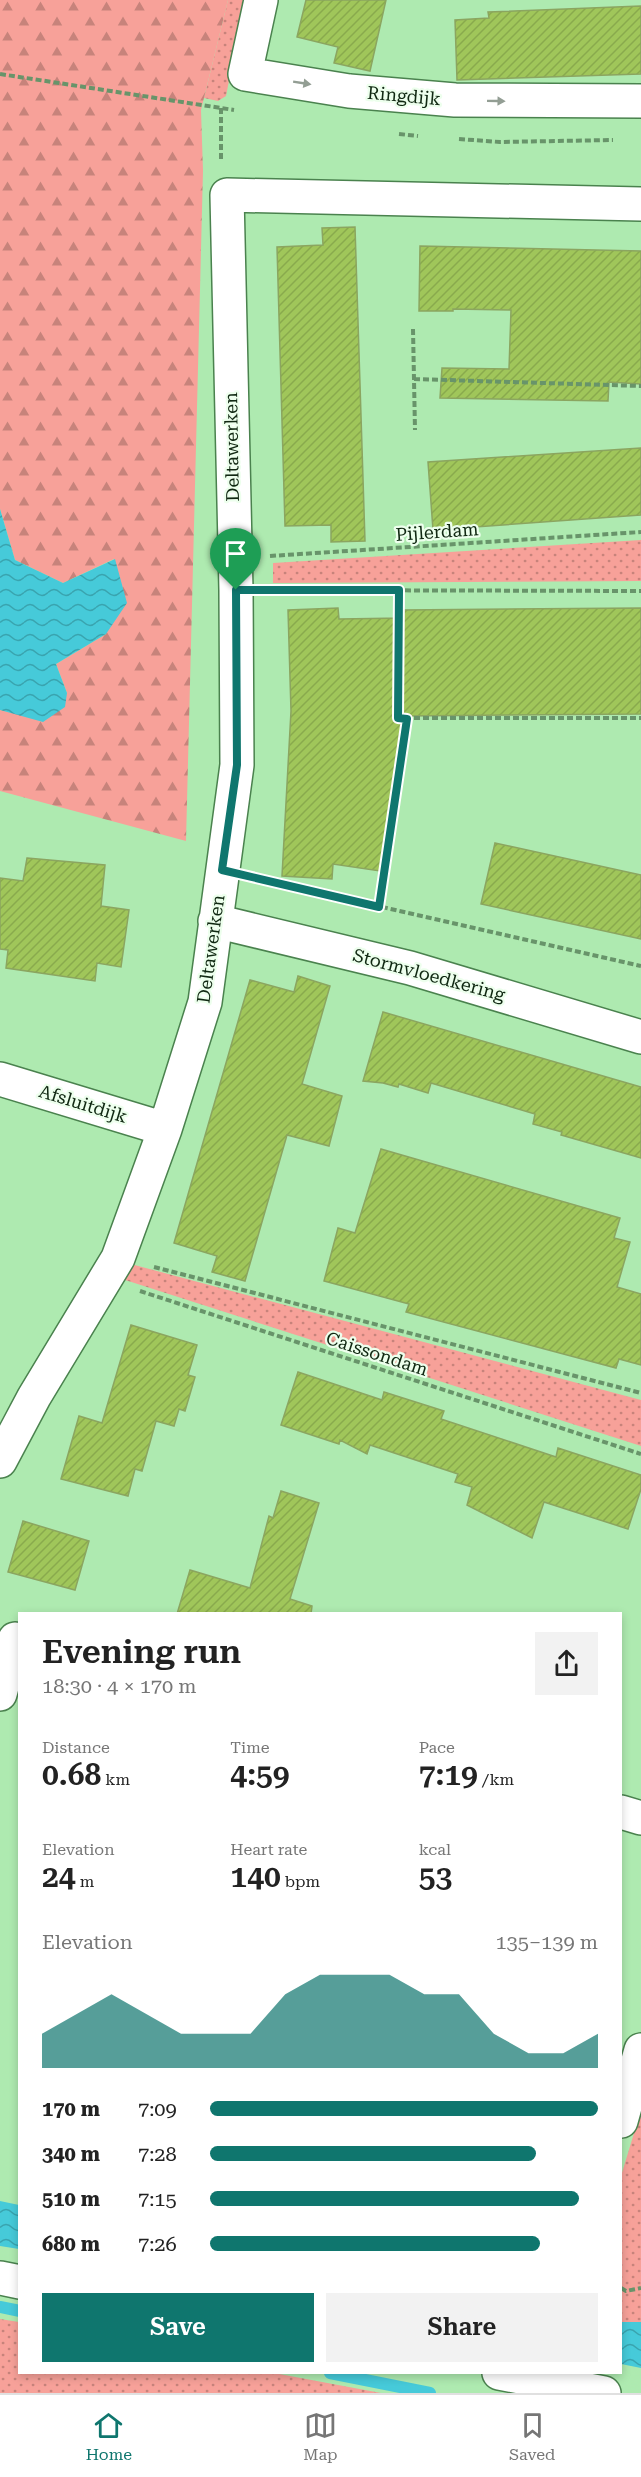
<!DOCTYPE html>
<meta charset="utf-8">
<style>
:root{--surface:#fff;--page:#f2f2f2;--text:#222;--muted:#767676;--line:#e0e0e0;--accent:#0f766e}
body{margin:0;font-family:"Roboto Serif",serif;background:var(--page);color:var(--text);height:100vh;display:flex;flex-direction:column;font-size:22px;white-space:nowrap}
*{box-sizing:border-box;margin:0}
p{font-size:20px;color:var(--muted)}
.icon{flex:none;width:33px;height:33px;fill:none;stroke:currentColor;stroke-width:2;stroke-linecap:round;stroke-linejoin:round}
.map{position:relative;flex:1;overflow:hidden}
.drawer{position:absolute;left:18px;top:1612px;width:604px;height:762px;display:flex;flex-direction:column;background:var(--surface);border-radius:0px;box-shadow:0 3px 9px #0003}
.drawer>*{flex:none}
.pin{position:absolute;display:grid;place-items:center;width:51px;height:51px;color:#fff;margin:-62px -26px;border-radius:50% 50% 50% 0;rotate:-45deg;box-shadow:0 0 6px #0007}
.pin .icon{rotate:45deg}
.round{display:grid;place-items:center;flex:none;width:63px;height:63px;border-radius:0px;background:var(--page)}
.summary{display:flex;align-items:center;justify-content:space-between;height:102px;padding:0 24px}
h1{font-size:33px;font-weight:600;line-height:45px}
.metrics{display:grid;grid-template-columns:repeat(3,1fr);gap:9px;height:102px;padding:6px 24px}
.metrics div{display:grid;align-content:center}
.metrics b{font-size:30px;font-weight:600}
.metrics small{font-size:16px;font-weight:400}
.metrics p{font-size:16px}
.chart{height:168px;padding:12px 24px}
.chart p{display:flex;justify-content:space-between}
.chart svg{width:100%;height:108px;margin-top:6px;fill:var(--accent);opacity:.7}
.cta{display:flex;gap:12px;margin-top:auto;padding:12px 24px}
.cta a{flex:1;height:69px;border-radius:0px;background:var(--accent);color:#fff;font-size:24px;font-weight:600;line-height:69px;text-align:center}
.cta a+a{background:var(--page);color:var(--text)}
ul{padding:0 24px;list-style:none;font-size:20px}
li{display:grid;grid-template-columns:96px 72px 1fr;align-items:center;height:45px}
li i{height:15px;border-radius:8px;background:var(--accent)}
.dock{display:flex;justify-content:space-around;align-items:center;height:84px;border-top:2px solid var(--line);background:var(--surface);font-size:16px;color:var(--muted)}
.dock a{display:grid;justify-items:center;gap:3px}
.dock .active{color:var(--accent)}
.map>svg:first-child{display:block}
</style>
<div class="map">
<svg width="641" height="2393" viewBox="0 0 641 2393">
<defs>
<pattern id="grass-dots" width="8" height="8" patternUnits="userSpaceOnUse" patternTransform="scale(1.5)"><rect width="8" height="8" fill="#f7a199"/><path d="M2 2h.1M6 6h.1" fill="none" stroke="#c7837b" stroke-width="1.8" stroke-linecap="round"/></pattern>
<pattern id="forest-firs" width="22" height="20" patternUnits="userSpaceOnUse" patternTransform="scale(1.5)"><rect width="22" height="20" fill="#f7a199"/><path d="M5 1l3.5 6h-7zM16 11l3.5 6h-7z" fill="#c7837b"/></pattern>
<pattern id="water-waves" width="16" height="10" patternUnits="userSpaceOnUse" patternTransform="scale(1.5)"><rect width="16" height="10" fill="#46cad9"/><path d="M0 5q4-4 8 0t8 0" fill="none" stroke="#39a4af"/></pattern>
<pattern id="building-hatch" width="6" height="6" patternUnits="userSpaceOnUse" patternTransform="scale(1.5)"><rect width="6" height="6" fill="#a0c65a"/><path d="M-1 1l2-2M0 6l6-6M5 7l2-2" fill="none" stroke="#89aa4d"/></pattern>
</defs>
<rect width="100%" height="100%" fill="#aeeab0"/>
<path fill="url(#grass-dots)" d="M228,0H245L226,96L218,101L204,98Z
M641,540V581L273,583V563Z
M127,1263L641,1400V1446L122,1279Z
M641,2110V2322H621V2176Z
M0,2319L19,2322L20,2373H274L381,2393H0Z"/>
<path fill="url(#forest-firs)" d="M0,0H228L201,110L203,171L186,841L0,791V710L18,714L67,693L56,664L106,634L114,559L63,583L15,560L0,509Z"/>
<path fill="url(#water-waves)" d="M0,509L15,560L63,583L115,559L127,603L106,634L56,664L67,693L65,707L43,722L0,710Z
M0,2201L19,2205V2249L0,2246Z
M621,2322H641V2368L621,2364Z"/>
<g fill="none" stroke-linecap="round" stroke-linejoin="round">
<path stroke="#46cad9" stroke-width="12" d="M0,2307L20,2311
M330,2373L430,2393"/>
</g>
<path fill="url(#building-hatch)" stroke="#8ba560" stroke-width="1.5" d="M306,0H386L370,71L334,63L338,47L297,37Z
M641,6V74L457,80L455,20L489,18L488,12Z
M355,227L365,541L331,542V525L285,526L277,247L323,245L322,228Z
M420,246L641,251V384L609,382L608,401L440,398L442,368L509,369L511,310L453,309V311H419Z
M641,448V515L433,530L428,462Z
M338,608L339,619L403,618V610L641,608V714L404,716L380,871L333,864L332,879L282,876L291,711L288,610Z
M495,843L641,875V939L481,904Z
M27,858L105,865L101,906L129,910L121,967L97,963L95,981L6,968L8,950L0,949V878L23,881Z
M298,976L330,986L302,1084L342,1096L329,1146L287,1135L245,1281L212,1272L217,1256L174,1243L250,980L294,992Z
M383,1012L641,1087V1158L561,1135L562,1132L533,1124L535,1114L431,1083L428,1093L399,1084L398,1087L383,1083L363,1081Z
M381,1149L620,1218L614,1238L630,1242L617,1287L641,1294V1365L619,1359L616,1368L406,1312L409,1304L324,1281L338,1228L355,1233Z
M131,1325L197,1345L188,1375L195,1377L185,1411L179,1409L174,1426L156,1421L142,1471L135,1469L128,1496L61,1479L79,1416L102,1423Z
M298,1372L382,1400L384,1392L444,1411L441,1419L556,1457L558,1448L641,1475V1489L628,1529L544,1502L532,1538L467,1505L472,1487L455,1482L458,1474L370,1445L367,1454L340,1440L339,1444L281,1425Z
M281,1491L319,1503L290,1599L312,1606L311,1614H177L190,1570L250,1588L269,1516L273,1518Z
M23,1521L89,1541L75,1590L8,1572Z"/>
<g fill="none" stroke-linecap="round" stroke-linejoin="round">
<g stroke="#4a824e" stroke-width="36">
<path id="minor" d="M261,0L245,74L349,91L455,100L641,101
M215,921L410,968L641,1037
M0,1079L165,1129
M0,1461L34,1397L118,1258L165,1129L205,1002L237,765L236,590L227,195L641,204
M0,1694L15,1639
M621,1812L641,1818
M621,2121L641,2050
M0,2278L20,2282
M499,2373L604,2393"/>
</g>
<path stroke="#68946a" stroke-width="4" stroke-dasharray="6 3" stroke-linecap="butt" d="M0,74L234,110
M221,108V161
M399,134L418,136
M459,139L500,142L613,140
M413,329L415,430
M414,379L641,386
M270,556L641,532
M270,590L641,591
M398,590V718H641
M259,879L641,966
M379,907L407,719
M154,1267L641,1393
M140,1291L641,1454
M621,2288L626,2291L641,2288"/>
<use href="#minor" stroke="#fff" stroke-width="33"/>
</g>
<defs><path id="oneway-solid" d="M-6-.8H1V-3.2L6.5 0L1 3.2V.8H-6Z" transform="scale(1.5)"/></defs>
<g fill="#939e94">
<use href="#oneway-solid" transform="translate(302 83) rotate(9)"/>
<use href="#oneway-solid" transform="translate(496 101) rotate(1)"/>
</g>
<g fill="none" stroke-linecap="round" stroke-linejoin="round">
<g stroke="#fff" stroke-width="12">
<path id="route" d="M236,590H399L398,718L407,719L379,907L222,870L237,765Z"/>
</g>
<use href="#route" stroke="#0f766e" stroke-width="8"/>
</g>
<g text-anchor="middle" stroke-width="4.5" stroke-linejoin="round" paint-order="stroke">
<g font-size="18" fill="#102812" stroke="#edffed">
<text transform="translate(404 96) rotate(5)" y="6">Ringdijk</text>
<text transform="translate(232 447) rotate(-91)" y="6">Deltawerken</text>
<text transform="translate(437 532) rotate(-4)" y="6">Pijlerdam</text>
<text transform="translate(211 949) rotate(-82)" y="6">Deltawerken</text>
<text transform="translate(429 975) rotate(15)" y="6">Stormvloedkering</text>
<text transform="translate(83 1104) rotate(17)" y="6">Afsluitdijk</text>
<text transform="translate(377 1354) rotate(18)" y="6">Caissondam</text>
</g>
</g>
</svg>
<div class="pin" style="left:236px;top:590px;background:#1e9e55"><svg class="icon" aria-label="arrive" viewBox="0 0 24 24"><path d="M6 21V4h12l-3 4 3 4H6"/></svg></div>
<section class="drawer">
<div class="summary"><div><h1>Evening run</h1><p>18:30 · 4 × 170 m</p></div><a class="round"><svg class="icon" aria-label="share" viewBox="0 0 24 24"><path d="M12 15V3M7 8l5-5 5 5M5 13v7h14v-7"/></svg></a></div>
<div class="metrics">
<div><p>Distance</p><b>0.68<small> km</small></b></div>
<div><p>Time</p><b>4:59</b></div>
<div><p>Pace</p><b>7:19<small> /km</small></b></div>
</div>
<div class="metrics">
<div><p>Elevation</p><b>24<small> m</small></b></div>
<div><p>Heart rate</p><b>140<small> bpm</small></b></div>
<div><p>kcal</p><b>53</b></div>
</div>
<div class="chart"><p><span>Elevation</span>135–139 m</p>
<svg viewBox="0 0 160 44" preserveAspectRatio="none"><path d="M0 44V30L10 22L20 14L30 22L40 30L50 30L60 30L70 14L80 6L90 6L100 6L110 14L120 14L130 30L140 38L150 38L160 30V44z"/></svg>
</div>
<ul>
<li><b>170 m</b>7:09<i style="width:100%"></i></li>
<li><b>340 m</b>7:28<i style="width:84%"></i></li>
<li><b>510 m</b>7:15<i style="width:95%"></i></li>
<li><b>680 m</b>7:26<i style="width:85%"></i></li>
</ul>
<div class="cta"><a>Save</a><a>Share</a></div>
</section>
</div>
<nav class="dock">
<a class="active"><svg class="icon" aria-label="home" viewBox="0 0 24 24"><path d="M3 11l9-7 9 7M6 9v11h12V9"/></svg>Home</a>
<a><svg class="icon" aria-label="map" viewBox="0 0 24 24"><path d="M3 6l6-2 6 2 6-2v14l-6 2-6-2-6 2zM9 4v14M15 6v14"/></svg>Map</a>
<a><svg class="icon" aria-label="saved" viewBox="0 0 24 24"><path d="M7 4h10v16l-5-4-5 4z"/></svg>Saved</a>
</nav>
